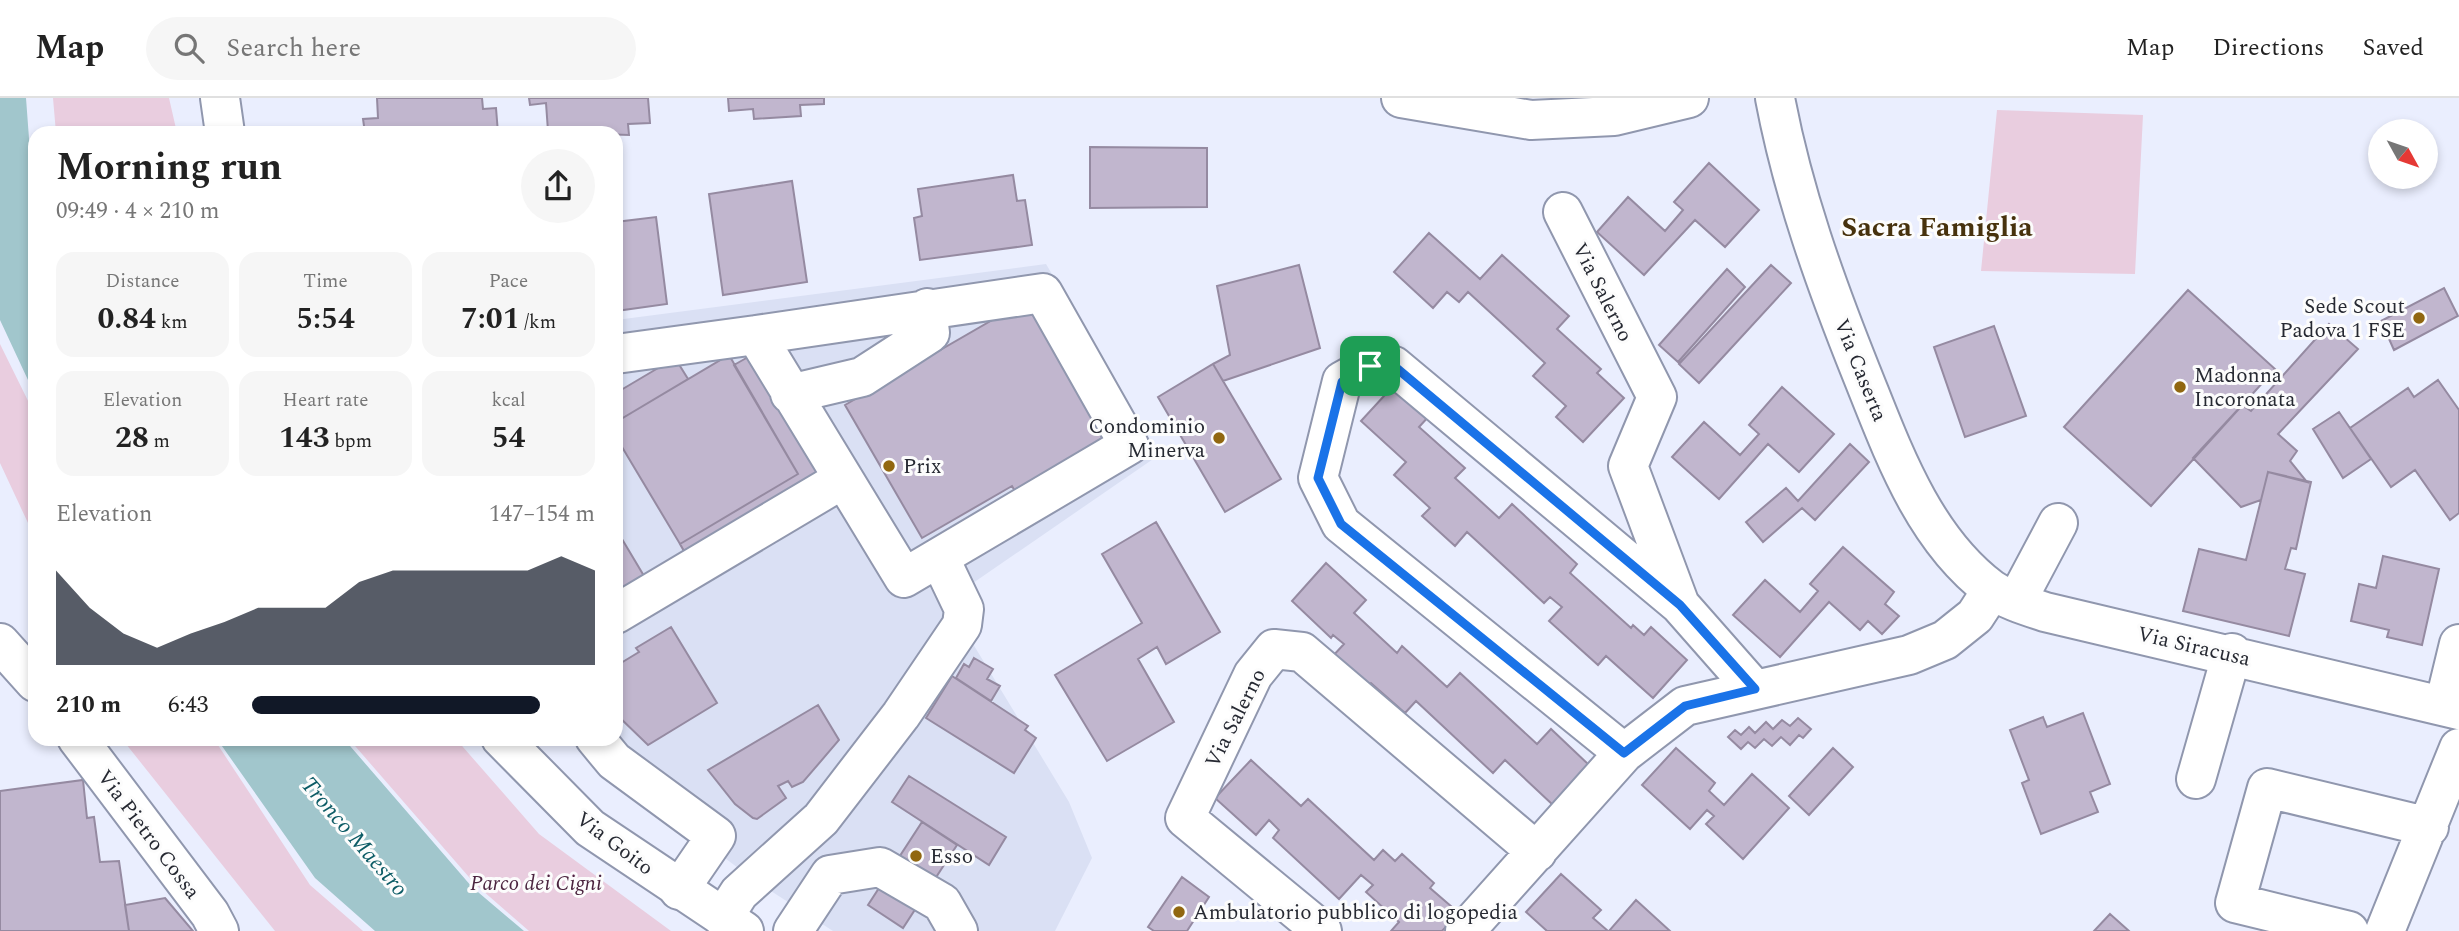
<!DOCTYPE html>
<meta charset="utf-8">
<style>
:root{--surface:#fff;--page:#f6f6f6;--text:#222;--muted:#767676;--line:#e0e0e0;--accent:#111827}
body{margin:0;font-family:Spectral,serif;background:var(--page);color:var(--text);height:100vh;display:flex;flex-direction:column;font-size:26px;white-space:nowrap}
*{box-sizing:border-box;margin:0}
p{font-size:23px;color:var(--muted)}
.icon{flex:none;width:38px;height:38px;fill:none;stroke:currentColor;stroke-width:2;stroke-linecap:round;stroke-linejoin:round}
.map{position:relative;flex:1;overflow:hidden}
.panel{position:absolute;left:28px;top:28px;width:595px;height:620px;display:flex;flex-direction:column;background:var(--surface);border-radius:21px;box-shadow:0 4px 10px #0003}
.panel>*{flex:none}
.needle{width:46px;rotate:130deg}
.buttons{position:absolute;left:2368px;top:21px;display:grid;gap:14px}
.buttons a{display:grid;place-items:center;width:70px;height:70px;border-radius:50%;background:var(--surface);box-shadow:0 4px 10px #0003;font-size:35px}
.pin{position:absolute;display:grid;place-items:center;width:60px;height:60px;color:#fff;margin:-30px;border-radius:14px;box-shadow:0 4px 10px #0006}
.round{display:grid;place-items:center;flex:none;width:74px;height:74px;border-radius:37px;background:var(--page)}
.summary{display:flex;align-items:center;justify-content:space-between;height:119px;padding:0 28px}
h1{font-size:38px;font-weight:700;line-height:52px}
.metrics{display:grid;grid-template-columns:repeat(3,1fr);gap:10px;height:119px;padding:7px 28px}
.metrics div{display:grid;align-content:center;border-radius:18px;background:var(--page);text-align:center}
.metrics b{font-size:30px;font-weight:700}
.metrics small{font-size:19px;font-weight:400}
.metrics p{font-size:19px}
.chart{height:196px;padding:14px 28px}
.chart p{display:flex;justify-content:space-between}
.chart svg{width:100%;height:126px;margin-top:7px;fill:var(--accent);opacity:.7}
ul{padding:0 28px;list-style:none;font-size:23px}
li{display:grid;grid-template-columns:112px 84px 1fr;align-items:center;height:52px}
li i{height:18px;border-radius:9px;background:var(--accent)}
header{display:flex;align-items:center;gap:42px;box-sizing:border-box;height:98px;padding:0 35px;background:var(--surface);border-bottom:2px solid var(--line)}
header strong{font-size:33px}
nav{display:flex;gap:38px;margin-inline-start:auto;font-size:24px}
.search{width:490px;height:63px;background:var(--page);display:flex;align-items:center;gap:18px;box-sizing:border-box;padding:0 24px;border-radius:38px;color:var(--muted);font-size:26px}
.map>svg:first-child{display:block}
</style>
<header>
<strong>Map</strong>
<div class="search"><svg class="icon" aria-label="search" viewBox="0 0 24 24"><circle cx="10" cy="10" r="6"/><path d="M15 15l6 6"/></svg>Search here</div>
<nav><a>Map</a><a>Directions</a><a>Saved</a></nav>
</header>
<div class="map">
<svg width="2459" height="833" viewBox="0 0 2459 833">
<rect width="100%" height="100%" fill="#eaeefe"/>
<path fill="#dae0f4" d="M1046,166L1159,357L973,485L970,541L1069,704L1092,760L1055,833H833L754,782L567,641L616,640V222Z"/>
<path fill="#e9cddf" d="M53,0H169L177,35H56Z
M1997,12L2143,17L2135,176L1981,173Z
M0,246L35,317V440L0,365Z
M122,641H214L310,787L363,833H275Z
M349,641H456L539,736L671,833H529L475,786Z"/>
<path fill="#a1c6cc" d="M0,0H26L30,54L35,67V297L0,222Z
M217,641H344L472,789L524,833H375L315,780Z"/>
<path fill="#c1b6ce" stroke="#958aa1" stroke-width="2" d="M377,0H482L483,11L496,10L498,35H365L363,21L378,20Z
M529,0H648L650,25L628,26L629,37L569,35V31L548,33L546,5L530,7Z
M728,0H824V6L800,7L801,18L754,21L753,11L729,13Z
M1090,49L1207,50V109L1090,110Z
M1709,65L1759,112L1725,149L1695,122L1644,177L1597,134L1628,99L1665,133L1683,112L1674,104Z
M1013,77L1017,103L1025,102L1032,147L920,162L914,120L922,118L918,91Z
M792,83L807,184L723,197L709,96Z
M656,119L667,206L616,213V124Z
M1429,135L1480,181L1502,157L1569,218L1557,231L1601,271L1597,275L1624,300L1583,344L1556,319L1566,308L1533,278L1545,265L1468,194L1459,204L1447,194L1433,210L1394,174Z
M1299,167L1320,250L1223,283L1213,266L1230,257L1217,188Z
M1771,167L1791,185L1699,285L1679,266Z
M1727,171L1745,189L1678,264L1659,247Z
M2444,190L2458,218L2394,252L2381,223Z
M2188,192L2275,271L2151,408L2064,329Z
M1032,199L1113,339L1016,395L1012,388L922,440L845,307Z
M2329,226L2358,251L2278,336L2297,353L2290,363L2307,384L2268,374L2261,402L2241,409L2193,360L2242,307L2251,313Z
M1994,228L2026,318L1965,339L1934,249Z
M757,254L833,383L692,467L680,446L798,376L734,267Z
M729,257L798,376L680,446L616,339V324Z
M675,260L688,281L616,324V295Z
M1213,266L1281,381L1225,414L1158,299Z
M2438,282L2459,312V415L2450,422L2415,372L2391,389L2350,330L2408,290L2414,299Z
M1396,285L1430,317L1419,329L1465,370L1455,380L1499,420L1512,406L1577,466L1570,475L1631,530L1633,527L1644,537L1651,529L1687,562L1653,600L1606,558L1598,567L1549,523L1562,509L1550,499L1544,505L1467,434L1455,448L1422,418L1430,410L1394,377L1406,364L1361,323Z
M1782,289L1834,336L1799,374L1768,346L1719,401L1672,359L1704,324L1740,357L1759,336L1749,327Z
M2339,314L2371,361L2343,380L2313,331Z
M1850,346L1869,364L1815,422L1802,410L1763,444L1746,424L1786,390L1798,403Z
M2268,374L2311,384L2296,451L2291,450L2285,471L2305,476L2289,538L2183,513L2199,451L2246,462Z
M1156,424L1220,534L1166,566L1157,549L1138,561L1174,624L1107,663L1055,577L1142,525L1102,456Z
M616,431L644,478L616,495Z
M1843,449L1894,494L1885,506L1899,518L1882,536L1868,523L1860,532L1829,504L1780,559L1733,517L1765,482L1800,514L1818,493L1810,486Z
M2383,458L2439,471L2422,547L2387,539L2389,532L2351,523L2359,486L2376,490Z
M1326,465L1366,502L1354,515L1397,555L1402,548L1447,589L1460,575L1537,646L1551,631L1589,667L1553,707L1505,662L1493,675L1416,603L1405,615L1371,585L1365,591L1331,560L1344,546L1333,537L1331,540L1292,503Z
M671,529L717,605L648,647L616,616V568L639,554L636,550Z
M974,560L993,571L987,581L1000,588L991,603L956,580L964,566L969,569Z
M952,578L1028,628L1025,632L1036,640L1014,675L926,620Z
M818,607L839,642L803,684L792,689L788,683L778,688L786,700L757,721L753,720L735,706L708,672Z
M2083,615L2110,686L2090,694L2098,714L2041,736L2022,685L2029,682L2010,632L2043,619L2047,629Z
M1798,620L1811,631L1803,640L1799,637L1790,647L1781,639L1772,648L1764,641L1755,650L1748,644L1741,651L1728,639L1735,632L1741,637L1749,629L1755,635L1766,624L1773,631L1782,622L1790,628Z
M1676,650L1715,685L1709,693L1724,707L1752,676L1789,710L1743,761L1706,726L1714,718L1707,712L1690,731L1642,687Z
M1833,650L1853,669L1809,717L1789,698Z
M1251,662L1301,708L1308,701L1374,762L1383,752L1395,763L1402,756L1434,785L1430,790L1459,815L1442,833H1391L1399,824L1366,794L1373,787L1361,777L1339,801L1273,740L1279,732L1269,722L1256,737L1215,700Z
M909,678L1006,739L989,767L892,704Z
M83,682L87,720L94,719L100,764L119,763L129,833H0V693Z
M922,724L957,747L903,830L868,807Z
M1561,776L1601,812L1593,820L1608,833H1547L1526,814Z
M1182,779L1209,799L1187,833H1154L1148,829Z
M165,800L193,833H129L125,807Z
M1636,802L1670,833H1609Z
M2110,816L2129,833H2094Z"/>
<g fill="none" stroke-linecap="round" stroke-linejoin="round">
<g stroke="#9097ae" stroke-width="42">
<path id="minor" d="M1401,0L1531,22L1614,18L1689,0
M1775,0C1793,95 1825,184 1861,274C1892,351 1922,439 1991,491C2007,502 2027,508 2045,514L2459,612
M1563,114L1657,299L1628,368L1680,507L1394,268H1369L1342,283L1318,380L1341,426L1624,655
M616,256L756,237L904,480L1129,347L1043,195L756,237
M790,296L862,279L930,235L927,210
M2016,504L2058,425
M1680,507L1754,591
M616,516L843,381
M0,545L35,584
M2444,608L2459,546
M77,640L210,816L219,833
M595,640L614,663L716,738L679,792
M2196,681L2232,555
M723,820L739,795L821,721L901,617L962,527L964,511L940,461
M793,833L830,777L880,769L942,805L958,833
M1322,833L1185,720L1253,577L1274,551L1302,554L1537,754
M1465,833L1624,655L1685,608L1909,557L1945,542L1975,518L1992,492
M2349,833L2235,805L2267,690L2429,729
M2385,833L2459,650"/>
</g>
<g stroke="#9097ae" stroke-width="42">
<path id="major" d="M220,0L225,35
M501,640L590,730L744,833"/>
</g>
<use href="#minor" stroke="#fff" stroke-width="38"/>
<use href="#major" stroke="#fff" stroke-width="38"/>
</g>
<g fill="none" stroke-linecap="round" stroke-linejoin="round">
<g stroke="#fff" stroke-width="14">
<path id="route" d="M1370,268H1394L1680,507L1755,591L1685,608L1624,655L1341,426L1318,380L1342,284Z"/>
</g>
<use href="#route" stroke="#1a73e8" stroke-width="9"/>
</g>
<g fill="#916710" stroke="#fcfcfc" stroke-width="2.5">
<circle cx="2419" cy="220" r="7"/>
<circle cx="2180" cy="289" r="7"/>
<circle cx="1219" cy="340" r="7"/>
<circle cx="889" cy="368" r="7"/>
<circle cx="916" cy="758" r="7"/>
<circle cx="1179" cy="814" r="7"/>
</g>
<g text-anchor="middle" stroke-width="6" stroke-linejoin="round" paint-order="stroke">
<g font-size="21" fill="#262932" stroke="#fcfcfc">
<text transform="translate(1603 194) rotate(63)" y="7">Via Salerno</text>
<text transform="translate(1861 272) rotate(68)" y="7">Via Caserta</text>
<text transform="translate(2194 548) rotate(13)" y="7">Via Siracusa</text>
<text transform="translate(1235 620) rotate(-63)" y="7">Via Salerno</text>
<text transform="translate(149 736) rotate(53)" y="7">Via Pietro Cossa</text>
<text transform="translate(615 745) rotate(37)" y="7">Via Goito</text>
</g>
<g font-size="21" fill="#262932" stroke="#fcfcfc" text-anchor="start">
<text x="2405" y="215" text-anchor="end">Sede Scout<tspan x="2405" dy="24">Padova 1 FSE</tspan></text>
<text x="2194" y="284">Madonna<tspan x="2194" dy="24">Incoronata</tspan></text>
<text x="1205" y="335" text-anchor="end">Condominio<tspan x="1205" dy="24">Minerva</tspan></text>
<text x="903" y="375">Prix</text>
<text x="930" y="765">Esso</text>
<text x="1193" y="821">Ambulatorio pubblico di logopedia</text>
</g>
<g font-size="21" font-style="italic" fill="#4b243f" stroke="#fcfcfc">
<text x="536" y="792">Parco dei Cigni</text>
</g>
<g font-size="23" font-style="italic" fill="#0d5c66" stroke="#fcfcfc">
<text transform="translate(355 738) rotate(49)" y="8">Tronco Maestro</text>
</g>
<g font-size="28" font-weight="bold" fill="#47320d" stroke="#fcfcfc">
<text x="1937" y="138">Sacra Famiglia</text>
</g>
</g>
</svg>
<div class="buttons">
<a><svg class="needle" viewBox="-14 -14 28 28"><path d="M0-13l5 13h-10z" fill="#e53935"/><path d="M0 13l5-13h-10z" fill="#767676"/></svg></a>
</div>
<div class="pin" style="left:1370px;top:268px;background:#1e9e55"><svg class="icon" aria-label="arrive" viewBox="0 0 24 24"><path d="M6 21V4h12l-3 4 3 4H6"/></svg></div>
<section class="panel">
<div class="summary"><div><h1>Morning run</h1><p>09:49 · 4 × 210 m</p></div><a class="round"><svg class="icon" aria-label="share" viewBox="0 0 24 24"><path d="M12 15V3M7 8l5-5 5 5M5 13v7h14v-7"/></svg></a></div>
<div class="metrics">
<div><p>Distance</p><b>0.84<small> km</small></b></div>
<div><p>Time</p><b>5:54</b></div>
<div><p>Pace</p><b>7:01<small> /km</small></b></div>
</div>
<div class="metrics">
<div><p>Elevation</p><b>28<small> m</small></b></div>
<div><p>Heart rate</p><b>143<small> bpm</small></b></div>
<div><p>kcal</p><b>54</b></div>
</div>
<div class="chart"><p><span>Elevation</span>147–154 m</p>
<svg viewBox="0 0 160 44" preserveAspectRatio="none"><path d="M0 44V11L10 24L20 33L30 38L40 33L50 29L60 24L70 24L80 24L90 15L100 11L110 11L120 11L130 11L140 11L150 6L160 11V44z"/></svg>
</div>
<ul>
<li><b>210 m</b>6:43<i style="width:84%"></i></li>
</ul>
</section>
</div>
